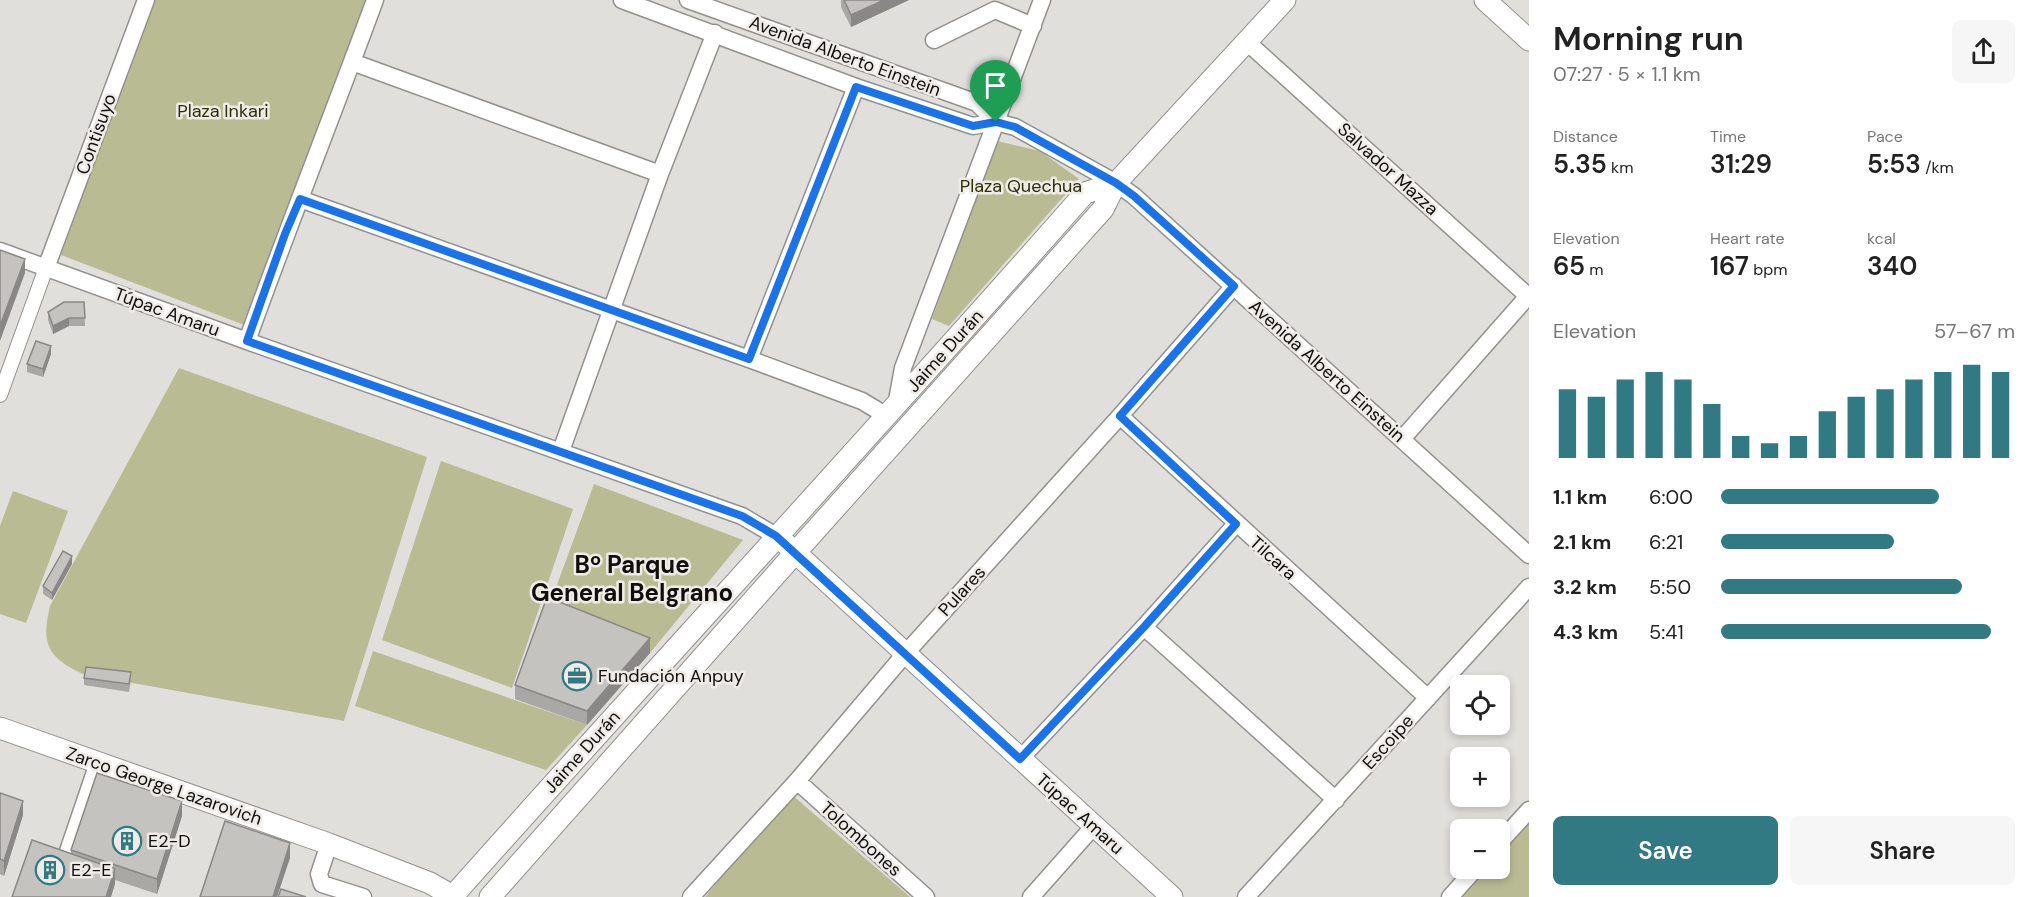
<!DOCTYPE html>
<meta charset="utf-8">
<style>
:root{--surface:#fff;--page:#f6f6f6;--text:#222;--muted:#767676;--accent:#327a83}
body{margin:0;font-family:"DM Sans",sans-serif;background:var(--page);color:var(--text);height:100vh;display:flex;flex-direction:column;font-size:22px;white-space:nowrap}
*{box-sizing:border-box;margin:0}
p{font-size:20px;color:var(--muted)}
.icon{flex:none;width:33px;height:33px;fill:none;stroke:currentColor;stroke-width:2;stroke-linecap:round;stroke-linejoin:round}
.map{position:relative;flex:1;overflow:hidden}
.sheet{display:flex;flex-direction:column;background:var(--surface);width:510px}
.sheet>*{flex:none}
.fabs{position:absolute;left:1450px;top:675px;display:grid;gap:12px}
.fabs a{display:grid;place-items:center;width:60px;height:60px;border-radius:9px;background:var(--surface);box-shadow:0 3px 9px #0003;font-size:30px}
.pin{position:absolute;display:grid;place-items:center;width:51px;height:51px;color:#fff;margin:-62px -26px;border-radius:50% 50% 50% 0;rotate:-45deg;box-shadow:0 0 6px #0007}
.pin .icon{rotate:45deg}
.round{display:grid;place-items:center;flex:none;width:63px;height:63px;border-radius:9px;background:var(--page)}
.overview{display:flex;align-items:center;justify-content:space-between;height:102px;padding:0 24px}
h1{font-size:33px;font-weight:600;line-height:45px}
.metrics{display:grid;grid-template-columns:repeat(3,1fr);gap:9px;height:102px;padding:6px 24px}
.metrics div{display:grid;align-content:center}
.metrics b{font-size:26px;font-weight:600}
.metrics small{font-size:16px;font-weight:400}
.metrics p{font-size:16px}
.chart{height:168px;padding:12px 24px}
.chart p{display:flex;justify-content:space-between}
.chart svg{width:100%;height:108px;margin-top:6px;stroke:var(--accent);stroke-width:6}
.button{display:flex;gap:12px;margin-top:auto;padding:12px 24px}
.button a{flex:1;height:69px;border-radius:9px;background:var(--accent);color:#fff;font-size:24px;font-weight:600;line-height:69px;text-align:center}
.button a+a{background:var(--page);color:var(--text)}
ul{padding:0 24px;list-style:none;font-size:20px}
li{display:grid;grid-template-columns:96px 72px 1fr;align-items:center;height:45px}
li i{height:15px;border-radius:8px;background:var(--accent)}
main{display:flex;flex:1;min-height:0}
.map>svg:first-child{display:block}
</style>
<main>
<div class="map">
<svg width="1529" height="897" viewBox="0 0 1529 897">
<rect width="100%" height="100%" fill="#e1dfdb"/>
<path fill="#b9bc93" d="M153,0H376L252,328L61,255Z
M997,141L1040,151L1079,179L949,326L932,319Z
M179,368L427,457L344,721L83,674C47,657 41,644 50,606Z
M441,461L573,509L512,688L382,640Z
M594,484L743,540L650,653L547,612Z
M13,491L68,511L26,623L0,614V526Z
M373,651L587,725L546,770L355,706Z
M791,794L910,897H705Z
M1529,815V897H1460L1484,869L1500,868V849Z"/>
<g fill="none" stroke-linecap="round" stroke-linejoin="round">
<g stroke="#93918d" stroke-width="16">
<path id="pedestrian" d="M0,395L46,268"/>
</g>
<g stroke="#93918d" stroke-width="19">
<path id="minor" d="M622,0L856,87L973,126L996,122L1015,127L1116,183L1134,196L1529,555
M688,0L977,103L996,122
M934,40L995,10L1033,26
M1247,42L1529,297
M352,62L660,174
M300,199L749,359L862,401L887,416
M0,251L247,341L742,516L776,536
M46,268L146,0
M247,341C288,227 333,114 375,0
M749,359L856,87
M896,406L903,368L1042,0
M1120,416L1428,698
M1402,439L1529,295
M561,451L660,174L715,33
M1144,627L1336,800
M1020,759L1144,627L1236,524
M797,781L926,897
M1500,842L1529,810
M329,844L319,874L322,884L363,897
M67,854L98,763
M691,897L797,781L905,654L1120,416L1234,286
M1031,897L1093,827
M1246,897L1529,587
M1450,897L1476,868"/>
</g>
<g stroke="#93918d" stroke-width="23">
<path id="tertiary" d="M1485,0L1529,40
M786,544L1172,897
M0,728L329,844L430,883L454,897
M452,897C662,661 877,430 1085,193L1116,183
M490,897L795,553L1103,209L1116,183L1285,0"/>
</g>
<use href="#pedestrian" stroke="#fff" stroke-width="14"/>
<use href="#minor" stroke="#fff" stroke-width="16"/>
<use href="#tertiary" stroke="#fff" stroke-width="21"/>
</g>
<path fill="#a9a8a4" d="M841,0H909L851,27L841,7Z
M84,302L85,326H69L53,334L48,320V312Z
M51,354L43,377L27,372V364Z
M72,564L52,600L43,594V586Z
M650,653L587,725L515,699V685Z
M84,678L131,680L129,692L84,685Z
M0,793L23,815L4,876L0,874Z
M182,816L157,894L115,880V884L71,854V850Z"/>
<path fill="#8a8886" d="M884,0H909L851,27V15Z
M25,259V273L0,341V326Z
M69,318V326L53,334V326Z
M51,346V354L43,377V369Z
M72,556V564L52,600V593Z
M650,638V653L587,725V711Z
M23,801V815L4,876V861Z
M182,801V816L157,894V879Z
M290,843V858L277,897H273Z
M115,869V884L111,897H106Z"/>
<path fill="#c5c3bf" stroke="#8a8886" stroke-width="1.5" d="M844,0H884L851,15Z
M0,250L25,259L0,326Z
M64,302H84L85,318H69L53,326L48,312Z
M36,341L51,346L43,369L27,364Z
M63,551L72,556L52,593L43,586Z
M547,597L650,638L587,711L515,685Z
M86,667L131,672L129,684L84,678Z
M97,773L182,801L157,879L71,850Z
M0,793L23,801L4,861L0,859Z
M225,821L290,843L273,897H200Z
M32,840L115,869L106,897H108H12Z
M281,889L306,897H278Z"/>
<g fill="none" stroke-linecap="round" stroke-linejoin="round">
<g stroke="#fff" stroke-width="12">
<path id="route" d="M856,87L973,126L996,122L1015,127L1116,183L1134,196L1234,286L1120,416L1236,524L1144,627L1020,759L776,536L742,516L247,341L285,234L300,199L749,359Z"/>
</g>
<use href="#route" stroke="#1a73e8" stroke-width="8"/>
</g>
<defs>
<g id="office-ring" transform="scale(1.5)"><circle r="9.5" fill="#efece8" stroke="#327a83" stroke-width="1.5"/><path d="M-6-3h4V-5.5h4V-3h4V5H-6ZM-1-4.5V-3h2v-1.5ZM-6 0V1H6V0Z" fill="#327a83"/></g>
<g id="building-ring" transform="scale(1.5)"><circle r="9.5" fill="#efece8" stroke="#327a83" stroke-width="1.5"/><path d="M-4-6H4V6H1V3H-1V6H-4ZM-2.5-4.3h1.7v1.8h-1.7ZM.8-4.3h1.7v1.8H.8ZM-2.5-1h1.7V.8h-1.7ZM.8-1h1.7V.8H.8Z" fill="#327a83"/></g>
</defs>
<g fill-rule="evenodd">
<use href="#office-ring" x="577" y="676"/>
<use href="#building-ring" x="127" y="841"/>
<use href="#building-ring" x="50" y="870"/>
</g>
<g text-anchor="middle" stroke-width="5" stroke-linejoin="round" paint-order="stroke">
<g font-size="18" fill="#0f0e0d" stroke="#efece8">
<text transform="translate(845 56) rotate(20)" y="6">Avenida Alberto Einstein</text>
<text transform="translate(96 134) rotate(-70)" y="6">Contisuyo</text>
<text transform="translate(1388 169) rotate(42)" y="6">Salvador Mazza</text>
<text transform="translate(167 312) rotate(20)" y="6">Túpac Amaru</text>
<text transform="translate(945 351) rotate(-48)" y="6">Jaime Durán</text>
<text transform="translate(1327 371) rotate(42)" y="6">Avenida Alberto Einstein</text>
<text transform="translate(1273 558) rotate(42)" y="6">Tilcara</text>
<text transform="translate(962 591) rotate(-48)" y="6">Pulares</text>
<text transform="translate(1388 742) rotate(-48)" y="6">Escoipe</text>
<text transform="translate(582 752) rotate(-48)" y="6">Jaime Durán</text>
<text transform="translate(164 786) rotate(19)" y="6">Zarco George Lazarovich</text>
<text transform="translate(1080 814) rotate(42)" y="6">Túpac Amaru</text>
<text transform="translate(861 839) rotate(42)" y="6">Tolombones</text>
</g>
<g font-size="18" fill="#2d2d03" stroke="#efece8">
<text x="223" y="117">Plaza Inkari</text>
<text x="1021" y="192">Plaza Quechua</text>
</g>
<g font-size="18" fill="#0f0e0d" stroke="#efece8" text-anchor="start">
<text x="598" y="682">Fundación Anpuy</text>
<text x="148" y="847">E2-D</text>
<text x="71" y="876">E2-E</text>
</g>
<g font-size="24" font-weight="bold" fill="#0f0e0d" stroke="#efece8">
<text x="632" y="573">Bº Parque<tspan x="632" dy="28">General Belgrano</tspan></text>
</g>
</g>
</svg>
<div class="fabs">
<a><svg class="icon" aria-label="locate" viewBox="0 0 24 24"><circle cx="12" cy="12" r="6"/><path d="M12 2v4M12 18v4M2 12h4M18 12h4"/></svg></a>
<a>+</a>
<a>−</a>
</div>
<div class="pin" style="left:996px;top:122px;background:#1e9e55"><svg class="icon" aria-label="arrive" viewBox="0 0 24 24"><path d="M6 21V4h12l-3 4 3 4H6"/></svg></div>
</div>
<section class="sheet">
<div class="overview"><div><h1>Morning run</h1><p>07:27 · 5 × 1.1 km</p></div><a class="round"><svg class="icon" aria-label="share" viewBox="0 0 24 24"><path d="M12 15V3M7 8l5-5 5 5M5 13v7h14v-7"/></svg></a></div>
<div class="metrics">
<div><p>Distance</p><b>5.35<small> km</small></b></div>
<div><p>Time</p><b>31:29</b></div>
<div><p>Pace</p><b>5:53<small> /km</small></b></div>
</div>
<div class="metrics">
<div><p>Elevation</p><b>65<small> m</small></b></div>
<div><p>Heart rate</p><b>167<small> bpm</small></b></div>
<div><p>kcal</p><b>340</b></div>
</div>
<div class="chart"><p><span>Elevation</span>57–67 m</p>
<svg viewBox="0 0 160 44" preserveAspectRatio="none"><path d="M5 44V16M15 44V19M25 44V12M35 44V9M45 44V12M55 44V22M65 44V35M75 44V38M85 44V35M95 44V25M105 44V19M115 44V16M125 44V12M135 44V9M145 44V6M155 44V9"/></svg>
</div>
<ul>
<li><b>1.1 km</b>6:00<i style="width:74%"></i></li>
<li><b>2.1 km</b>6:21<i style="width:59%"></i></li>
<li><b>3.2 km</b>5:50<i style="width:82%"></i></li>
<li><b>4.3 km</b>5:41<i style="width:92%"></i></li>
</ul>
<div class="button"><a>Save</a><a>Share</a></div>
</section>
</main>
